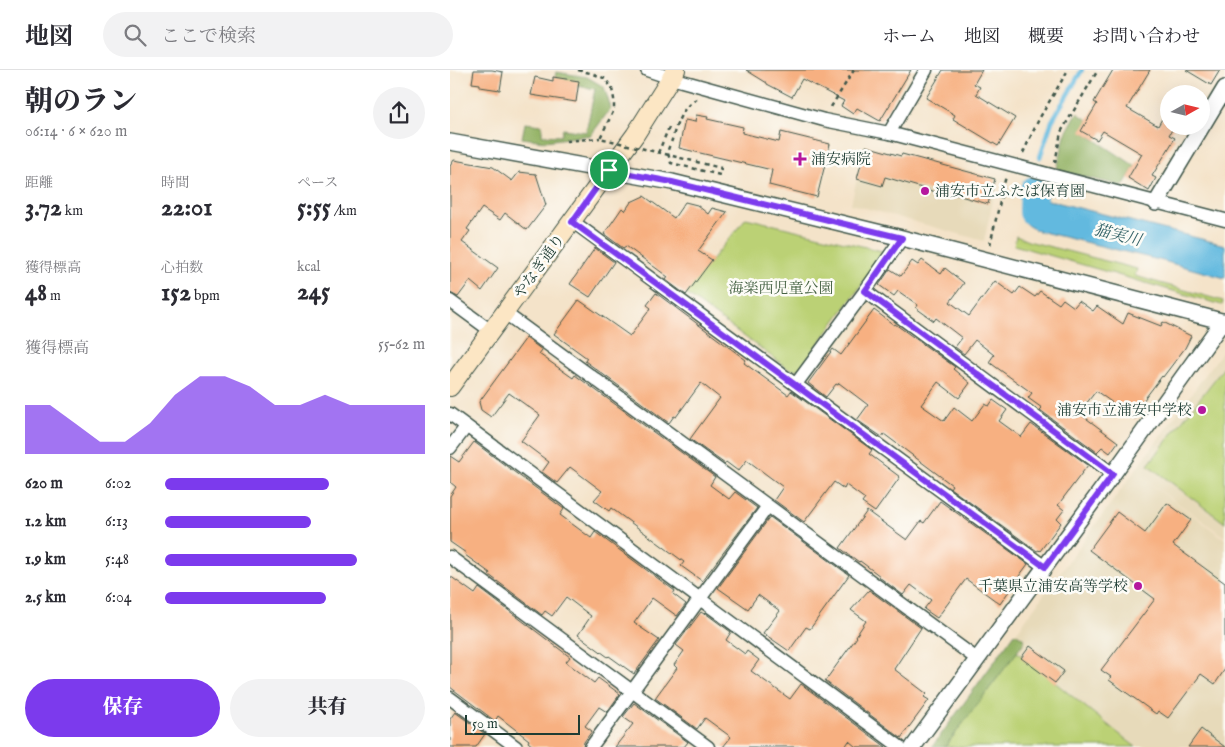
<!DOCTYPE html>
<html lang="ja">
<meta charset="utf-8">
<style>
:root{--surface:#fff;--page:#f2f2f3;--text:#2b2b33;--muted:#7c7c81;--line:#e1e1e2;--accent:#7c3aed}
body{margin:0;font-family:"IM FELL English","Noto Serif JP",serif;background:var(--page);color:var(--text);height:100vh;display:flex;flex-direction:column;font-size:19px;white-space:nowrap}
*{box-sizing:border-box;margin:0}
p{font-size:16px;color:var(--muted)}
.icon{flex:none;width:28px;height:28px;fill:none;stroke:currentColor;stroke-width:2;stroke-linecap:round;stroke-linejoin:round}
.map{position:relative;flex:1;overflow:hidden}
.details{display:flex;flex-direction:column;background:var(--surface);width:450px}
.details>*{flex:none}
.needle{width:32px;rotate:82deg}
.buttons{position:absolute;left:710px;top:15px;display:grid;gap:10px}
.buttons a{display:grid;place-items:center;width:50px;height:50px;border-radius:50%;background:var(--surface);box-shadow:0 5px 20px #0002;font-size:25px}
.scale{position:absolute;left:15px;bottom:12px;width:115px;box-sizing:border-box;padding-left:5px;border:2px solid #1f3d34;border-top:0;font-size:14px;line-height:18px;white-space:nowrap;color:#1f3d34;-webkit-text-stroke:4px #fdfcf7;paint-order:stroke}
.pin{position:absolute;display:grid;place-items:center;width:42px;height:42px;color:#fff;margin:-21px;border:2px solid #fff;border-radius:50%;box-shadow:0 1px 5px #0007}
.round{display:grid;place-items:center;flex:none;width:52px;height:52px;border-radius:26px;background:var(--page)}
.overview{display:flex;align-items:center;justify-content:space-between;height:85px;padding:0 25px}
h1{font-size:28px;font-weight:800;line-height:38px}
.stats{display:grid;grid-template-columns:repeat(3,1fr);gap:8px;height:85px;padding:5px 25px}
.stats div{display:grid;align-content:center}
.stats b{font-size:25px;font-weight:800}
.stats small{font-size:14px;font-weight:400}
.stats p{font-size:14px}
.chart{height:140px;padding:10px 25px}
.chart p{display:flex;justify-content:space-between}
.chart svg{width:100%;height:90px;margin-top:5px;fill:var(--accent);opacity:.7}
.primary-button{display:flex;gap:10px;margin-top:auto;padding:10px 25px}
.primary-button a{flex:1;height:58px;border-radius:30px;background:var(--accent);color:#fff;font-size:20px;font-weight:800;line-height:58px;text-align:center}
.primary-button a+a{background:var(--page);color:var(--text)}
ul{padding:0 25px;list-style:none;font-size:16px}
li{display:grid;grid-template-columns:80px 60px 1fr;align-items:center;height:38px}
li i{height:12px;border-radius:6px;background:var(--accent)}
header{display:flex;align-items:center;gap:30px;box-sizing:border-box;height:70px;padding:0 25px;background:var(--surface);border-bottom:1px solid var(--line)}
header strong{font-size:24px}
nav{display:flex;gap:28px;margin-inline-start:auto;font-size:18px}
.search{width:350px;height:45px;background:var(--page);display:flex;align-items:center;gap:12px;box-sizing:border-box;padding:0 18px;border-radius:28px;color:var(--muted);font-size:19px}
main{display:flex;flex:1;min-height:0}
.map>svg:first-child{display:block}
</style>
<header>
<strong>地図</strong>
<div class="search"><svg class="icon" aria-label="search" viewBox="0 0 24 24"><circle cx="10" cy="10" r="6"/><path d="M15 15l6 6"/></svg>ここで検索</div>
<nav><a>ホーム</a><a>地図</a><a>概要</a><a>お問い合わせ</a></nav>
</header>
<main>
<section class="details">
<div class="overview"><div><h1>朝のラン</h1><p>06:14 · 6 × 620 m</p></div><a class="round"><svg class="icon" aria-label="share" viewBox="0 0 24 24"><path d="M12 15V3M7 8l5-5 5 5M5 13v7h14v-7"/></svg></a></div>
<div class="stats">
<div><p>距離</p><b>3.72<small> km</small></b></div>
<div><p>時間</p><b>22:01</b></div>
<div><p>ペース</p><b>5:55<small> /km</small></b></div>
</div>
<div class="stats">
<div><p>獲得標高</p><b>48<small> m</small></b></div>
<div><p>心拍数</p><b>152<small> bpm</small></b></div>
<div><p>kcal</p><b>245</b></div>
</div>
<div class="chart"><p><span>獲得標高</span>55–62 m</p>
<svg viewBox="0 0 160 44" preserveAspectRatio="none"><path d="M0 44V20L10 20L20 29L30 38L40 38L50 29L60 15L70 6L80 6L90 11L100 20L110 20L120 15L130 20L140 20L150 20L160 20V44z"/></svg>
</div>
<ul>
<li><b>620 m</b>6:02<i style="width:63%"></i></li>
<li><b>1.2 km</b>6:13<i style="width:56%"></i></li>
<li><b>1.9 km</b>5:48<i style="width:74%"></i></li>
<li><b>2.5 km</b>6:04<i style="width:62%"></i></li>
</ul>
<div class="primary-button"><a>保存</a><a>共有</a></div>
</section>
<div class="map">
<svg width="775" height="677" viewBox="0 0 775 677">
<rect width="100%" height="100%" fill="#fdfcf7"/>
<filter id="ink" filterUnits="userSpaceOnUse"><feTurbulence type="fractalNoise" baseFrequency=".02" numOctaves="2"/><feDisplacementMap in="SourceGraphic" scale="10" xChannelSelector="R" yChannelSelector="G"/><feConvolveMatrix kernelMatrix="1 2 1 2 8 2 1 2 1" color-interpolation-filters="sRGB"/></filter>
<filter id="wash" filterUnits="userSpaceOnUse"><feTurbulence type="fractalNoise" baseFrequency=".0096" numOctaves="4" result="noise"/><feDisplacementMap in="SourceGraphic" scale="20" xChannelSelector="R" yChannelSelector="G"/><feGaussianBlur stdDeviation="1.12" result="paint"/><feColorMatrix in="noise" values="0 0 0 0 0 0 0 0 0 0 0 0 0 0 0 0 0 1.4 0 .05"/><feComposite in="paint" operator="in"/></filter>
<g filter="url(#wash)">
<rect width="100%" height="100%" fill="#f4e3c9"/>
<path fill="#e7daba" d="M415,75L548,108L534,171L401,134Z
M775,278V467L684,402Z
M684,402L775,469V677H482Z"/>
<path fill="#bbd175" stroke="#6d8754" d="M296,148L436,182L350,299L340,300L235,223Z
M566,166L578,171L687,199L685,206L773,231L772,235L564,175Z
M775,296V453L698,395Z
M567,582L678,671L686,677H495Z"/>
<path fill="#94b366" stroke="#5a784d" d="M106,2L137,7L154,17L161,38L141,65L95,71L72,68L75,53L92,55V65L111,66L113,59L136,62L145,19L128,16L105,7Z
M627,43L638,50L632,61L685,96L673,116L610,101L607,99L615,65Z
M565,563L573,568L574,572L567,582L495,677H482Z"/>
<path fill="#62b9df" stroke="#407b8a" d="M573,122L594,129L775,175V208L713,191L589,161C567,153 568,143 573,122Z"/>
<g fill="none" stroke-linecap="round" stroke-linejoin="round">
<path stroke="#62b9df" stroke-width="4.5" d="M590,87L602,51L632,0"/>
<path stroke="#62b9df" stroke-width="28" d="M584,120L583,142L603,148"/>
</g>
<g id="blocks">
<path fill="#f7b081" d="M24,0H42L53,2L50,20L30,17V14L22,13Z
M296,0H461L430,51L407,38L403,44L391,36L394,31L352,9L342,27L317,14V13Z
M493,0H532L524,14L530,17L526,24L565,48L548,76L503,49L505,45L476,28Z
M663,0H700L677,38L708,56L719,36V56H724L719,65L725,68L702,106L706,108L699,121L678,108L692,84L653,61L647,70L631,61L647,34L644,32Z
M736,0H770L761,15Z
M85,7L103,11V7L129,11L126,32L81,25Z
M246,45L258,47L257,49L293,57L292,63L329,72L331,62L380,74L367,127L319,115L322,100L229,78L235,50L245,52Z
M416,76L451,86L452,84L545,109L538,134L500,123L499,126L435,107L432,116L407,109Z
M4,90L43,97L62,111L69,102L86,104L96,135L77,160L55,143L50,150L32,138L17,159L20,161L12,172L48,198L32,221L20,211L8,227L0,223V96Z
M194,126L224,148L235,132L247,135L258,144L262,138L277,142L248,181L262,190L236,225L216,210L218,207L176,176L173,178L154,164L172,138L175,141L181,132Z
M145,178L164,192L140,227L120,214Z
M472,190L491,204L495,198L514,213L500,232L519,246L545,211L564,225L570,217L585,227L590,221L609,234L613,229L624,237L629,231L643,241L647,236L673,254L678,243L711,256L713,252L741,266L735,278L713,307L712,306L693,331L696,334L685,349L646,321L629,343L668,372L660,383L652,377L647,382L590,340L592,338L578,328L582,323L539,292L544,285L525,270L514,284L505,277L512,268L486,248L484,251L466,238L468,235L448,221L444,226L429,215L440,199L451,206L462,191L468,195Z
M206,223L296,290L294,293L338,325L341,321L422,380L419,384L450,407L425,442L412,433L415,429L396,415L394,419L384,412L354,452L324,430L333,417L297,390L288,401L276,392L275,394L240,369L270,328L251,313L226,347L224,346L219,353L135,291L137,288L104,264L129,230L180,266L201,238L197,235Z
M424,240L444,255L445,254L505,297L503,299L520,313L509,328L488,312L471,335L494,351L504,337L522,351L535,334L539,336L543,330L557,340L549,351L571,367L581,354L638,395L608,435L614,440L607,449L611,453L590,481L589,480L587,481L500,418L502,415L434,364L432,367L407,350L418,335L389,313L388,315L386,314L376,327L358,313L383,279L391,285Z
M76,268L92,280L89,284L123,308L125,305L265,407L260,415L279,429L285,422L307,438L252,511L231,496L234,492L161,438L159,441L144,430L152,421L120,397L107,413L92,402L99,392L71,371L90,345L59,323L41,347L31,340L29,332Z
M24,372L114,439L110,445L141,468L145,462L225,521L223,524L236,534L227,546L202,528L184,553L209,570L184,604L159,586L158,587L128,565L141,546L116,527L102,546L95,541L92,545L39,505L40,503L15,485L16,483L0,472V426L6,417L0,412V386L9,392Z
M490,431L578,494L558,521H559L550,534L516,509L487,548L474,539L481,530L461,515L453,525L429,507L430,506L410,491L409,492L390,478L417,441L457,470L471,451L474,453Z
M717,433L741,450L723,475L775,513V599L765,614L751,604L718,648L708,641L706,644L659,610L661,607L651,600L705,529L639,480L667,442L695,463Z
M320,447L399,505L360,559L356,557L339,581L313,563L330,541L308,525L298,539L268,518Z
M0,506L25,524L29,518L120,587L116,592L144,613L148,608L170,624L157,642L149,637L135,656L142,661L134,672L133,677H84L78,672L79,670L48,646L45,651L0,617Z
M419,520L471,558L444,599L477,624L474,627L479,630L451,668L375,611L407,567L406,566L416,551L401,540Z
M251,542L254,544L255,543L281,562L276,570L295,584L297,581L309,590L301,601L340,629L351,614L436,677H406L399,671L395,677H273L281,667L255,648L247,659L205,628L227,598L224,595L234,581L226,575Z
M580,576L614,601L605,613L571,588Z
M184,633L238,672L234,677H165L183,654L173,647Z
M5,642L35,664L26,677H0V649Z
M751,659L775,677H738Z"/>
</g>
</g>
<g filter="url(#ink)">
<use href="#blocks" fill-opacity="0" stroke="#3f564a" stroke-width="1"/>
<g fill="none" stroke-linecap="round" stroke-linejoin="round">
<g stroke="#3f564a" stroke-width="15">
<path id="minor" d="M197,0L221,8L374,50L439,63L775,150
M439,63L476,0
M122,151L595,497
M415,221L663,404
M0,231L41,261
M55,243L527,589
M346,314L415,221L452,168
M0,344L450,677
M0,378L16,357
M0,487L258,677
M0,628L66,677
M141,677L318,436"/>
</g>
<g stroke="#3f564a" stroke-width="18">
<path id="tertiary" d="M0,72L222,112L452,168L775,252
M706,133L775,18
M463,677L663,404L773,251"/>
</g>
<g stroke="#3f564a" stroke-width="20">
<path id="secondary" d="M0,317L185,65L226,0"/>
</g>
<path stroke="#3f564a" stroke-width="2.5" stroke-dasharray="4 4" stroke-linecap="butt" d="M128,0L144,4
M247,29C232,36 226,55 222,70C221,73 218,78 218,81C218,85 220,90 221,93L270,105L271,98
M381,37L404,0
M116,71L150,68
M208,83L220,55
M573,83L589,49L618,0
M605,93L611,62L648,0
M540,175L555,110L557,107"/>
<use href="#minor" stroke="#fff" stroke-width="12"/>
<use href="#tertiary" stroke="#fff" stroke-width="15"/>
<use href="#secondary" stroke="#fce6c4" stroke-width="18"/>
<path stroke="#3f564a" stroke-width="2.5" stroke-dasharray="4 4" stroke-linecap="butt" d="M144,4L156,9L162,19L164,29V40L150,68L271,98"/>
</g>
</g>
<g fill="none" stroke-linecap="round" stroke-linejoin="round" filter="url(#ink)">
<g stroke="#fff" stroke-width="10">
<path id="route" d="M159,100L222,112L452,168L415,221L663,404L595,497L122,152Z"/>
</g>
<use href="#route" stroke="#7c3aed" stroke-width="6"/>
</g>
<g fill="#b5179e" stroke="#fdfcf7" stroke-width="2">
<path d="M347.5 81.5h5v5h5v5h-5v5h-5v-5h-5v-5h5z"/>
<circle cx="475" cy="121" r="5"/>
<circle cx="752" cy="340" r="5"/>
<circle cx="688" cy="516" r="5"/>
</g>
<g text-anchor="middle" stroke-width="5" stroke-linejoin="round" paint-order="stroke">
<g font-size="15" fill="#1f3d34" stroke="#fdfcf7" text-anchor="start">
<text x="361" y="94">浦安病院</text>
<text x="485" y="126">浦安市立ふたば保育園</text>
<text x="742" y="345" text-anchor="end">浦安市立浦安中学校</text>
<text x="678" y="521" text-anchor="end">千葉県立浦安高等学校</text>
</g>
<g font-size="15" fill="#1f3d34" stroke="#fdfcf7">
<text transform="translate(89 196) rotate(-54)" y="5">やなぎ通り</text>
</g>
<g font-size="15" fill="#466244" stroke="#fdfcf7">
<text x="331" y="223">海楽西児童公園</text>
</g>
<g font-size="16" font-style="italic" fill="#336267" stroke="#fdfcf7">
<text transform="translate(668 164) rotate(14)" y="6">猫実川</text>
</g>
</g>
</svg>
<div class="buttons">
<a><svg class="needle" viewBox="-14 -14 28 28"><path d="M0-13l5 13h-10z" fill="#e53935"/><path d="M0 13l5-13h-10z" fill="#7c7c81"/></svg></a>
</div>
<div class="scale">50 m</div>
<div class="pin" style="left:159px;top:100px;background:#1e9e55"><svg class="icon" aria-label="arrive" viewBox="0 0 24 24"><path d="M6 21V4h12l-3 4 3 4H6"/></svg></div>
</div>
</main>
